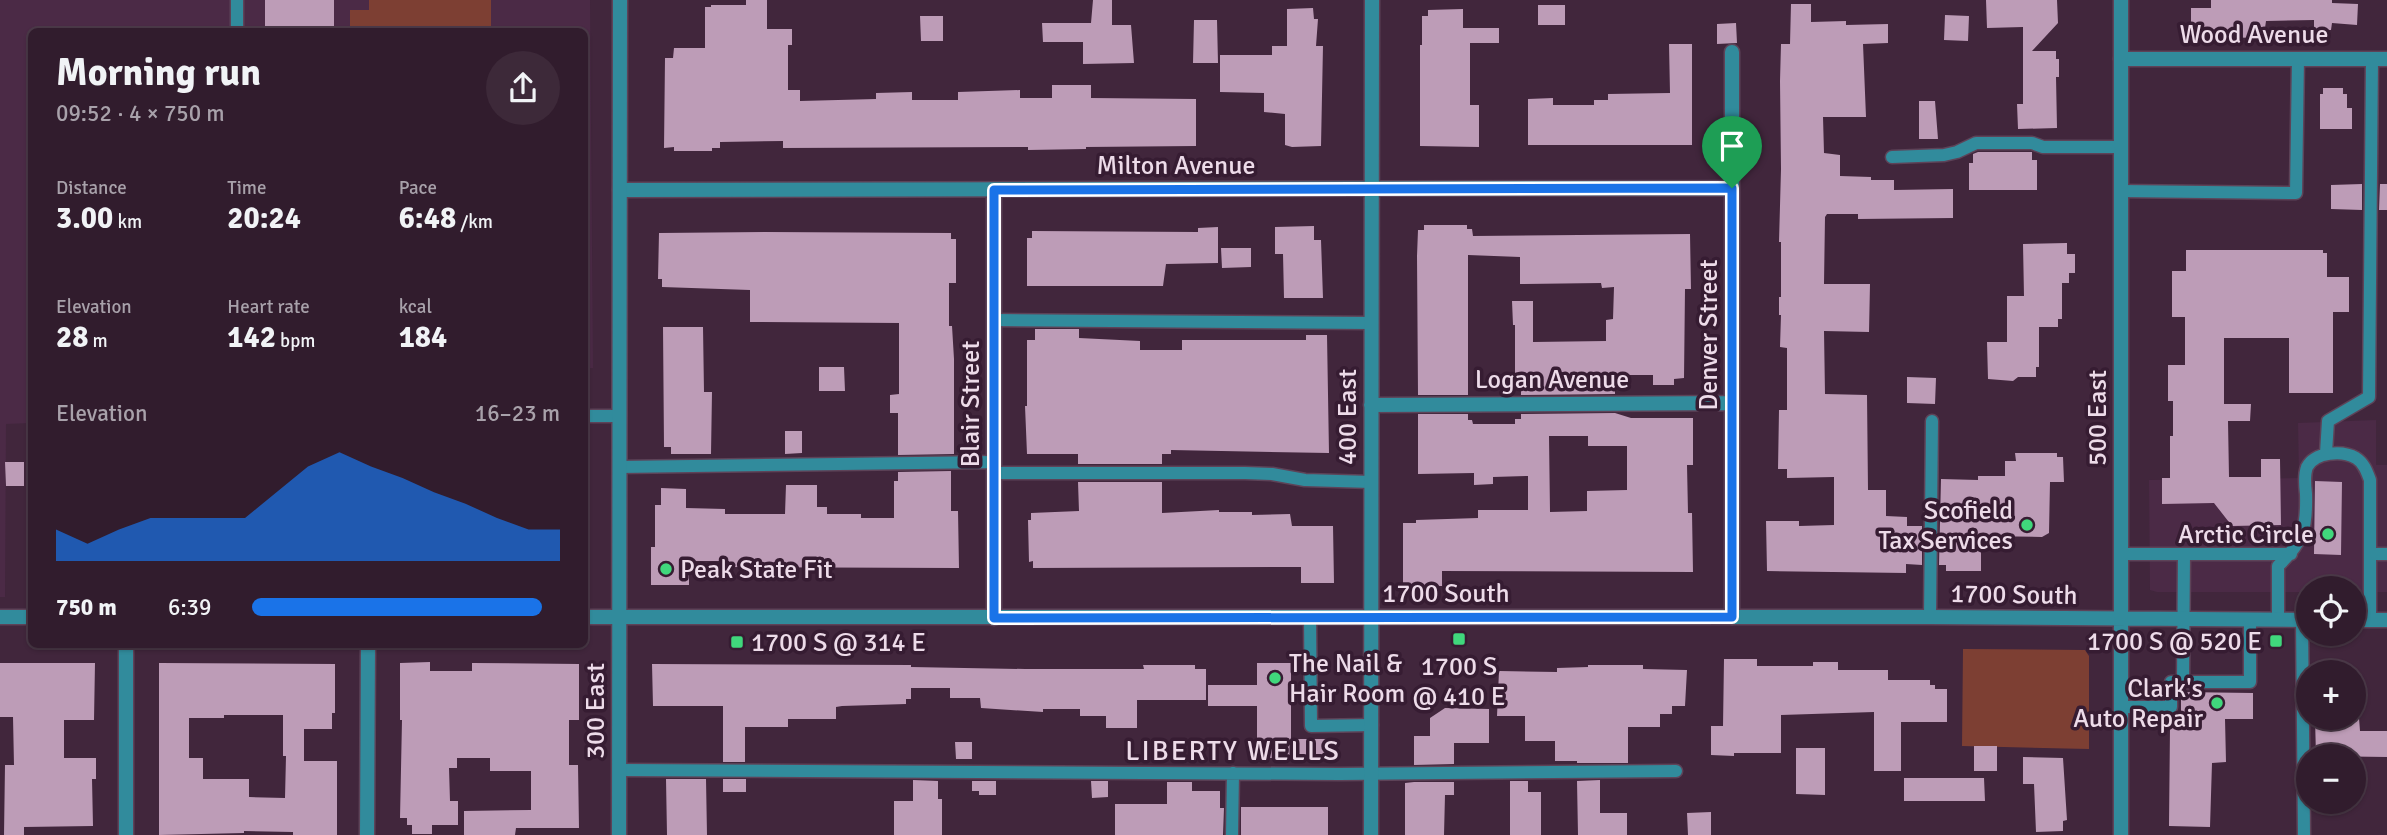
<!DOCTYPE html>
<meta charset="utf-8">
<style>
:root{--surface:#311c2d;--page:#3d2939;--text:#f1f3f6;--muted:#a8a1aa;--line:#4c3a49;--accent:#1a73e8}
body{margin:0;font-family:Signika,sans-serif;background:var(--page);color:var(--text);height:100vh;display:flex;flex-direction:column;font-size:26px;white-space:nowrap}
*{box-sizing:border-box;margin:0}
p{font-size:23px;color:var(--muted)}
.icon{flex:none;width:38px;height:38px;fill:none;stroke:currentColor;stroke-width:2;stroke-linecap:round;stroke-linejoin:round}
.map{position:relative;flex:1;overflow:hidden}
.panel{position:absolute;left:28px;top:28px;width:560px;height:620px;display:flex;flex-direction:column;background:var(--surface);border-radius:10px;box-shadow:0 2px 5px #0004,0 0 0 2px var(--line)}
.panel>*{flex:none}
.tools{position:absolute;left:2296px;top:576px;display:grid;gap:14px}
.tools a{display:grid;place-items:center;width:70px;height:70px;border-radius:50%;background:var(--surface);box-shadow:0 2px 5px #0004,0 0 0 2px var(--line);font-size:35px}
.pin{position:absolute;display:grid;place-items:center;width:60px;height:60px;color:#fff;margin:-72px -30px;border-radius:50% 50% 50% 0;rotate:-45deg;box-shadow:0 0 7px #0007}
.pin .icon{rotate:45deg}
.round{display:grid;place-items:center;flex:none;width:74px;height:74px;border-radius:37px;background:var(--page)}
.overview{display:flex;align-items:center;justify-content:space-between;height:119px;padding:0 28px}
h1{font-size:38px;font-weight:800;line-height:52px}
.figures{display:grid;grid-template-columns:repeat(3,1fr);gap:10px;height:119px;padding:7px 28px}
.figures div{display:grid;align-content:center}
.figures b{font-size:30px;font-weight:800}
.figures small{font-size:19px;font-weight:400}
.figures p{font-size:19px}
.chart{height:196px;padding:14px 28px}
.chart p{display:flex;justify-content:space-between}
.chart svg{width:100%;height:126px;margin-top:7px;fill:var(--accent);opacity:.7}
ul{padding:0 28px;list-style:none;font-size:23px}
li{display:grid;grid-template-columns:112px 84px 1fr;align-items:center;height:52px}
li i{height:18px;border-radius:9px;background:var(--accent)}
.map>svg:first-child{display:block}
</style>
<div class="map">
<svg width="2387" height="835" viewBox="0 0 2387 835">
<rect width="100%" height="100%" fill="#41263c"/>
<path fill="#4b2a46" d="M0,0H590L593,368H584V32H32L31,423L6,424L5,597H0Z
M2376,420V465H2387V592H2354V588H2308V592H2157L2150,590L2149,480L2299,478L2298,423Z"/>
<path fill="#7d3f33" d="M369,0H491V31H350V10H369Z
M1963,649L2085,650L2089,656V749L1962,746Z"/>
<path fill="#bd9cb7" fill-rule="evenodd" d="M265,0H334V32H265Z
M746,0H767V29H792V45H788V90H800V101L876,99V93L912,92V100H958V92L1020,90V98H1052V85H1091V98L1196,99V146L1086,147V149L1028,150V147L783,148V141L720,142V148H712V151H674V147L664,148L665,58H673L674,48H705V7H711V5H746Z
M1093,0H1112V25H1131L1134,63L1083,64V42H1043L1042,23H1091Z
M1986,0H2057L2058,23L2032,51H2056V59H2059V77H2056L2057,128L2018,129L2017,104H2023V27L1987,28Z
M2211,0H2332V3L2358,4L2357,25L2332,23L2331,30H2314V20L2266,21L2265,28H2261V38L2210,37V30L2191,29V8H2211Z
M1791,4H1811V22L1846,21V25L1888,24V43L1863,44L1866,117H1823L1824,153L1840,155V176L1871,177V180H1894V190L1953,189V218L1858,219V214H1827L1825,217L1824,284H1870L1869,332L1824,331L1825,394L1867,395L1868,490H1886V516L1907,517V526H1922V565L1906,564V573L1767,571L1766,521H1799V526L1834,525V477L1787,478V469H1778L1779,410H1787V348L1780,347L1781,315H1779V297H1781V242H1779L1781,169L1780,81L1781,44H1790Z
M1538,5H1565V25H1538Z
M1313,8L1314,19H1318L1316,46H1323L1321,146L1292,147L1285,145V114L1264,112V93L1220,92V55H1272V46H1287V9Z
M1463,9V28H1499V43H1470V105H1479V147L1420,146V45H1422V16H1428V10Z
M1945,15L1969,16L1968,41L1944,40Z
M920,16H943V41H921Z
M1194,20H1217L1218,63H1193Z
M1736,23L1737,43L1717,44V24Z
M1669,44H1692V145H1528V99L1553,98V105H1594V100H1608V94L1670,93Z
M2323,88H2343V94H2347V108H2352V129H2320V94H2323Z
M1919,101H1935L1938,139H1919Z
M1978,152H2032V160H2037V190H1969V163H1973V154Z
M2362,184V210L2331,209V185Z
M2380,184H2387V210H2379Z
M1424,225H1467V229H1472L1473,236L1690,234L1691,289H1685L1684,378L1674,379V385H1653V375H1615V394L1521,395V382H1515V325H1513L1512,301H1533V342L1606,341V320L1613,319L1614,287L1602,288L1601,283L1520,284V257L1468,255V395H1418L1417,256L1418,230H1424Z
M1314,226V240H1321L1323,298H1284L1283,254H1275V227Z
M1218,227V263L1166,264L1163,286H1027V238H1032V231L1198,232V228Z
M766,232L951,233V239H956V283H949V326H952L954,359V454L898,455V413H890V395L899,394V323L750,322V290L662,287V279H658L659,233Z
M2067,243V254H2075V273H2069V283H2062V319H2058V327H2039V367H2036V377H2018L2013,381L1988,379L1987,342H2007V296H2024L2023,244Z
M1221,248H1251V267L1222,268Z
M2186,250H2323V253H2327V277H2349V312H2333V393H2289V338H2224V404H2251L2250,421H2228L2229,477H2261V459H2280L2281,525L2232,526L2214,503L2162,504V478H2170V436H2173V401H2168V365H2185V317H2172V271H2186Z
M663,327H703L704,392H712L711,454H671V447H664Z
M1035,329H1079V338L1140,341V350H1182V340H1306V335H1327L1329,453L1171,450V454H1162V464H1078V454H1027L1025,406H1027V340H1035Z
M819,367H844L845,391H819Z
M1907,377L1936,378L1935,404L1907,403Z
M1615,413L1631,418H1693V465H1687L1688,513H1692L1693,572L1442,571V586H1403V523H1416V520L1478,518V510H1528V476L1493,477V484L1474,485V473L1418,474V414H1468V420H1472L1473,424H1515V419H1521V414ZM1549,436H1588V446H1627V490L1587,491V511L1550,512Z
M785,431H802V453L785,454Z
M2015,453H2057V457H2063L2064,482H2050L2049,533L2042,537L1981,536V571H1946V565H1939L1941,479L1978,480V476H2005V461H2016Z
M5,462H24V486H6Z
M951,471V511H958L959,568L729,567V561H689V585H651V547H655V505H661V488L686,489V508L725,509V514H785L786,485H817V507H827V514H861V518H894V481H898V472Z
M2315,481L2342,482L2341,555L2314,554Z
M1078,482H1162V513L1219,510V512H1252V515L1290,514L1292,526H1333L1334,583H1301V567L1033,568V561L1029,562L1028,520H1031V513L1079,511Z
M1724,659H1757V666H1813V662H1838V670H1888V680H1930V685H1935V689H1947V722H1901V771H1874V712L1781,715V753H1734V756L1711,755V726H1723Z
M430,662V671H472V663L579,664V720H569V765H578L579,828H516L515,835H464V811L531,810V771H490V758H457V768H449L450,801H458V825H432V834H412V825H407V818H400L402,720H400V663Z
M0,663H95L94,720H64V758H96V779H92L93,826L24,827V835H4L5,765H14L13,717H0Z
M159,663L335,664V713H332V729H304V761H337V835H293V832L244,831V833L159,835ZM224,715H283V756H286L285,798L249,797V779H203V758H189V718H224Z
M1257,663H1291V739H1331V758H1257V706H1208V685H1257Z
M652,664L911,665V667L1025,669H1144L1143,665H1195V669H1206V700H1137V728H1106V716H1080V709H1043V712L981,708L980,698H950V688H911V699H906V704L842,706L836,707V719H788V727H745V762H723V706H653Z
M1588,665H1643V669L1687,670L1685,706H1672V714H1660V727H1628V763H1577V761H1555V741H1525V716H1497L1499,671L1557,672V668L1588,667Z
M2181,692L2253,693V719H2225L2226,762L2212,763L2210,827L2169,826L2170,727H2181Z
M1445,708L1489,709V743H1454V764L1414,765V736H1430V718Z
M2315,718H2359L2360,731H2387V757L2316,756Z
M955,742H972V759H956Z
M1974,746H1997V771H1974Z
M1796,748H1825V795L1796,794Z
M2023,757L2063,758L2067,820L2063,821V831L2036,832L2034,784H2023Z
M1904,778H1984L1985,801H1904Z
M666,779H706L707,835H667Z
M723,779H746V792H723Z
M913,780L938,781V799H942V835H894V801H913Z
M1600,780V813H1627V835H1578L1577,781Z
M972,781H996V795H979V791H972Z
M1091,781H1108V797L1092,798Z
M1510,781H1528V792H1541V835H1510Z
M1167,782H1192V791H1220V808H1224L1223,835H1115V804H1167Z
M1414,782H1454V795H1445L1444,835H1405V783Z
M1241,807H1328V835H1241Z
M1711,812V835H1688L1687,813Z"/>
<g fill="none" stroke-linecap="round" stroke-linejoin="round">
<g stroke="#5d4358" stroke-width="15">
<path id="service" d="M237,0V32
M1892,157L1944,155L1957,152L1976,143H2032L2043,147H2121
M2121,191L2296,193L2298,59
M994,320L1372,323
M584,416H619
M2326,453L2328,421L2369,397L2372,59
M619,467L994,462
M994,473H1245L1272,474L1305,480L1371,482
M2122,554H2291
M2370,554H2387
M1310,617L1311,726L1372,725
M1930,617L1932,421
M2278,620V566C2303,542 2307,529 2306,494C2305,486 2304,475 2307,467C2315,452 2342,450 2356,458C2364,463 2367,472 2370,480V620
M2302,620L2304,835
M2183,682L2184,554
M2122,707H2171V682H2250V620
M619,770L1339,774L1676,771
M1232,835L1233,773"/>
</g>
<g stroke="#5d4358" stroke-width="17">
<path id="minor" d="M1732,52V617
M2121,59H2387
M620,190L1732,188
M994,190V618
M1371,405L1732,403
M126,835V644
M367,835L368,644
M1371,835L1372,0"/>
</g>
<g stroke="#5d4358" stroke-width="17">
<path id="tertiary" d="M2121,0V835
M0,617H32
M584,617H1930L2308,620
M2354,620H2387
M619,835L620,0"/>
</g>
<use href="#service" stroke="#318b9c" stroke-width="12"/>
<use href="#minor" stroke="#318b9c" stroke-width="14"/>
<use href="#tertiary" stroke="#318b9c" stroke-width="14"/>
</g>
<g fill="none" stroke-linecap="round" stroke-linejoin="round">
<g stroke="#fff" stroke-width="14">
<path id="route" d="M1732,188V617L994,618V190Z"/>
</g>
<use href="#route" stroke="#1a73e8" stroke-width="9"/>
</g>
<g fill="#40d77c" stroke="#361c32" stroke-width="2.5">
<circle cx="2027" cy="525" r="7"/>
<circle cx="2328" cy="534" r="7"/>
<circle cx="666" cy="569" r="7"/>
<rect x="1452" y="632" width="14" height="14" rx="3.5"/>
<rect x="2269" y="634" width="14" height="14" rx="3.5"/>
<rect x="730" y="635" width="14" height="14" rx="3.5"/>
<circle cx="1275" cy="678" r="7"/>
<circle cx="2217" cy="703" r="7"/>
</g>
<g text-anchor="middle" stroke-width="7" stroke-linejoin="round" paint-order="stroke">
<g font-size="26" fill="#eddbe9" stroke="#361c32">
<text x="2254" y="43">Wood Avenue</text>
<text x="1176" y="174">Milton Avenue</text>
<text transform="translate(1708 335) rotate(-90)" y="9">Denver Street</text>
<text x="1552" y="388">Logan Avenue</text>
<text transform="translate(970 404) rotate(-90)" y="9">Blair Street</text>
<text transform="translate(1347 417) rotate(-90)" y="9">400 East</text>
<text transform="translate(2097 418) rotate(-90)" y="9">500 East</text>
<text x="1446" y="602">1700 South</text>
<text transform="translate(2014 594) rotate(1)" y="9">1700 South</text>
<text transform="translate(595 711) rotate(-90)" y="9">300 East</text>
</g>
<g font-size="26" fill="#eddbe9" stroke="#361c32" text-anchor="end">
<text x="2013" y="519">Scofield<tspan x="2013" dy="30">Tax Services</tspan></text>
<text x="2314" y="543">Arctic Circle</text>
<text x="680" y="578" text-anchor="start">Peak State Fit</text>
<text x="2262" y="650">1700 S @ 520 E</text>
<text x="751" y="651" text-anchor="start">1700 S @ 314 E</text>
<text x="1289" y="672" text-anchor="start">The Nail &amp;<tspan x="1289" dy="30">Hair Room</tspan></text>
<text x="1459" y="675" text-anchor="middle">1700 S<tspan x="1459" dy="30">@ 410 E</tspan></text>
<text x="2203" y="697">Clark's<tspan x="2203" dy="30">Auto Repair</tspan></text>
</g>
<g font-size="28" letter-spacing="2" fill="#eddbe9" stroke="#361c32">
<text x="1233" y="760">LIBERTY WELLS</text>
</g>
</g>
</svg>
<div class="tools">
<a><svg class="icon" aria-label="locate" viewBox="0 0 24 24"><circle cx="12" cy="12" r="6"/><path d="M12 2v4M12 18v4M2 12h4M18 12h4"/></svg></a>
<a>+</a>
<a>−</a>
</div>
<div class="pin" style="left:1732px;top:188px;background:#1e9e55"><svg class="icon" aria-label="arrive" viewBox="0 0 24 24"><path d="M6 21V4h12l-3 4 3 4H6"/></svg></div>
<section class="panel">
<div class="overview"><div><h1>Morning run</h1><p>09:52 · 4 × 750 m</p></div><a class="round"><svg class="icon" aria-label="share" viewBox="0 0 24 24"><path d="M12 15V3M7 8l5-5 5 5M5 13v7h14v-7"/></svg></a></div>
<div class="figures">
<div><p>Distance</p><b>3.00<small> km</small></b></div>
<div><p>Time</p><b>20:24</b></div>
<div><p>Pace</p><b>6:48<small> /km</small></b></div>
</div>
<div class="figures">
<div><p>Elevation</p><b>28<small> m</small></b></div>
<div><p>Heart rate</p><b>142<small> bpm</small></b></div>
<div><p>kcal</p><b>184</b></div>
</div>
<div class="chart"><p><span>Elevation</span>16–23 m</p>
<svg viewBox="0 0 160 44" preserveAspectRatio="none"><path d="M0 44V33L10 38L20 33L30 29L40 29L50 29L60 29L70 20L80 11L90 6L100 11L110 15L120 20L130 24L140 29L150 33L160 33V44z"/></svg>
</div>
<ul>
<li><b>750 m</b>6:39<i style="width:94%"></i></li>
</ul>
</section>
</div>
